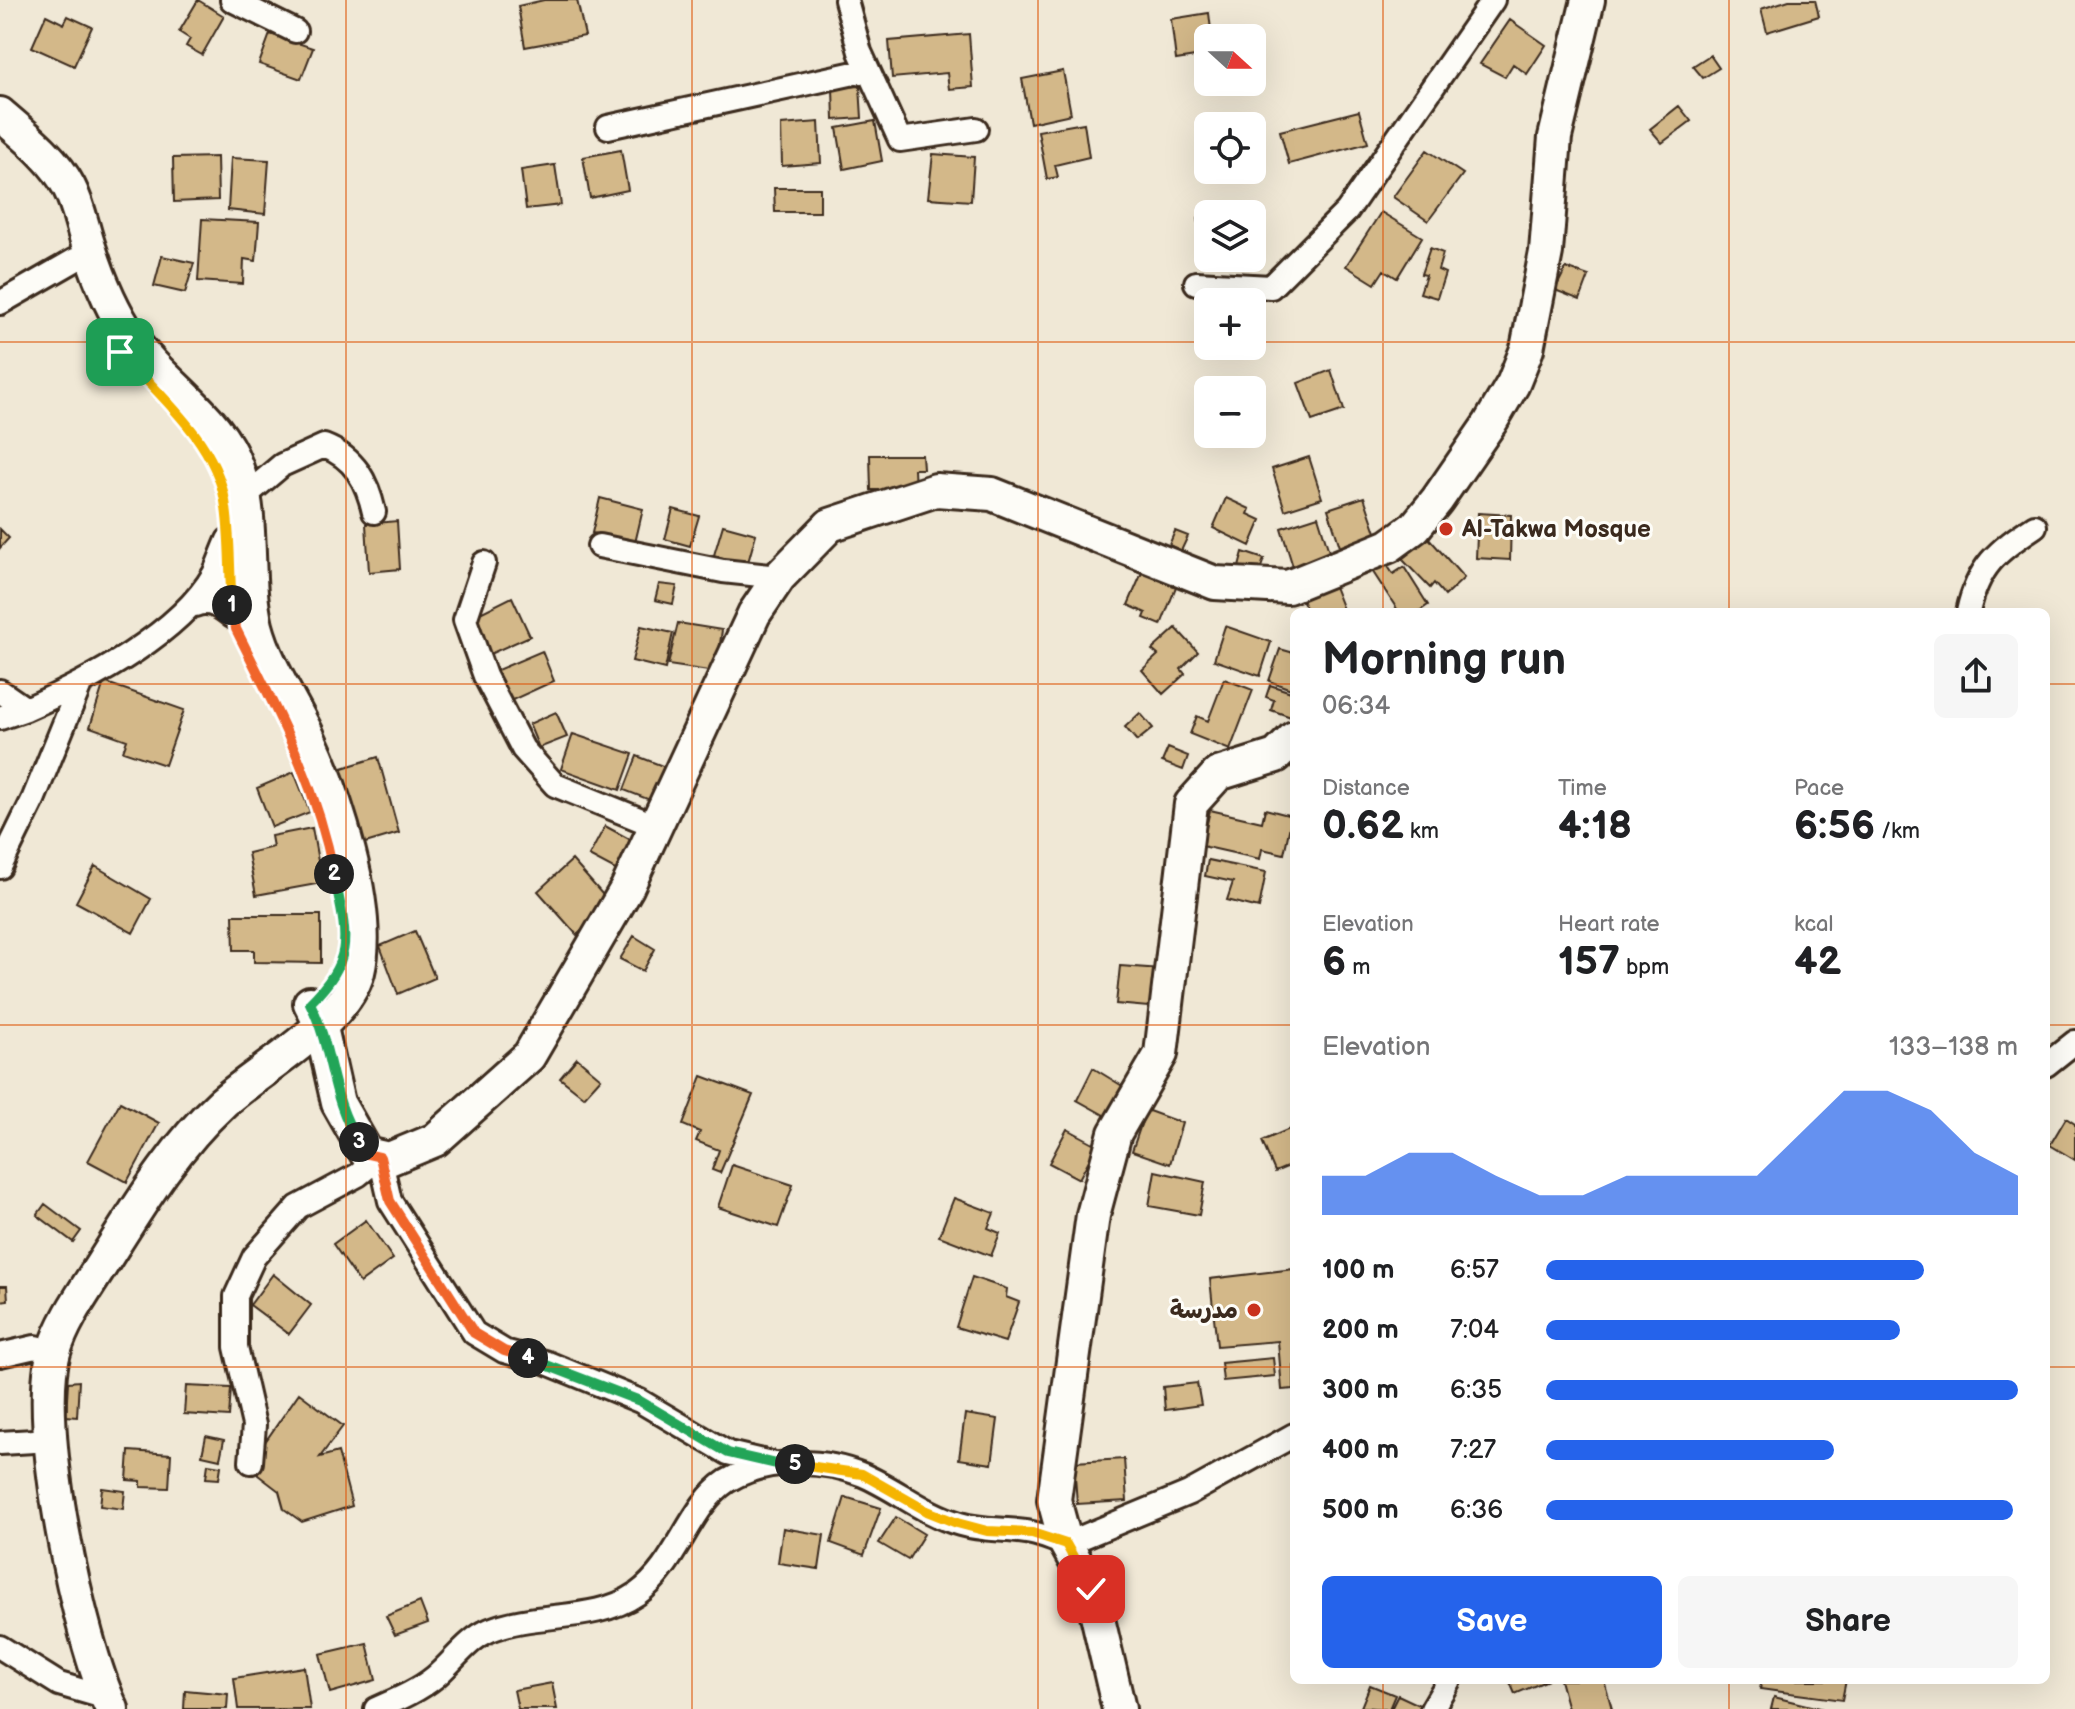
<!DOCTYPE html>
<meta charset="utf-8">
<style>
:root{--surface:#fff;--page:#f6f6f6;--text:#202124;--muted:#757577;--accent:#2563eb}
body{margin:0;font-family:"Balsamiq Sans","Playpen Sans Arabic",sans-serif;background:var(--page);color:var(--text);height:100vh;display:flex;flex-direction:column;font-size:30px;white-space:nowrap}
*{box-sizing:border-box;margin:0}
p{font-size:26px;color:var(--muted)}
.icon{flex:none;width:44px;height:44px;fill:none;stroke:currentColor;stroke-width:2;stroke-linecap:round;stroke-linejoin:round}
.map{position:relative;flex:1;overflow:hidden}
.panel{position:absolute;left:1290px;top:608px;width:760px;height:1076px;display:flex;flex-direction:column;background:var(--surface);border-radius:12px;box-shadow:0 8px 32px #0002}
.panel>*{flex:none}
.needle{width:52px;rotate:111deg}
.controls{position:absolute;left:1194px;top:24px;display:grid;gap:16px}
.controls a{display:grid;place-items:center;width:72px;height:72px;border-radius:12px;background:var(--surface);box-shadow:0 8px 32px #0002;font-size:40px}
.pin{position:absolute;display:grid;place-items:center;width:68px;height:68px;color:#fff;margin:-34px;border-radius:16px;box-shadow:0 4px 12px #0006}
.km{position:absolute;width:40px;height:40px;margin:-20px;border-radius:50%;background:#222;color:#fff;font-size:22px;line-height:40px;text-align:center}
.round{display:grid;place-items:center;flex:none;width:84px;height:84px;border-radius:12px;background:var(--page)}
.head{display:flex;align-items:center;justify-content:space-between;height:136px;padding:0 32px}
h1{font-size:44px;font-weight:700;line-height:60px}
.metrics{display:grid;grid-template-columns:repeat(3,1fr);gap:12px;height:136px;padding:8px 32px}
.metrics div{display:grid;align-content:center}
.metrics b{font-size:40px;font-weight:700}
.metrics small{font-size:22px;font-weight:400}
.metrics p{font-size:22px}
.chart{height:224px;padding:16px 32px}
.chart p{display:flex;justify-content:space-between}
.chart svg{width:100%;height:144px;margin-top:8px;fill:var(--accent);opacity:.7}
.cta{display:flex;gap:16px;margin-top:auto;padding:16px 32px}
.cta a{flex:1;height:92px;border-radius:12px;background:var(--accent);color:#fff;font-size:32px;font-weight:700;line-height:92px;text-align:center}
.cta a+a{background:var(--page);color:var(--text)}
ul{padding:0 32px;list-style:none;font-size:26px}
li{display:grid;grid-template-columns:128px 96px 1fr;align-items:center;height:60px}
li i{height:20px;border-radius:10px;background:var(--accent)}
.map>svg:first-child{display:block}
</style>
<div class="map">
<svg width="2075" height="1709" viewBox="0 0 2075 1709">
<rect width="100%" height="100%" fill="#f0e8d6"/>
<filter id="ink" filterUnits="userSpaceOnUse"><feTurbulence type="fractalNoise" baseFrequency=".0125" numOctaves="2"/><feDisplacementMap in="SourceGraphic" scale="16" xChannelSelector="R" yChannelSelector="G"/><feConvolveMatrix kernelMatrix="1 2 1 2 8 2 1 2 1" color-interpolation-filters="sRGB"/></filter>
<g filter="url(#ink)">
<path fill="#d3b889" stroke="#3b2a1e" stroke-width="2" d="M198,0L224,16L202,55L186,46L190,39L179,32Z
M544,0H577L585,36L525,47L518,6Z
M1789,0H1815L1819,16L1767,32L1761,9Z
M1209,13L1212,38H1208V55L1176,60L1171,19Z
M46,15L64,24L68,16L92,27L74,66L32,47Z
M1510,20L1546,45L1527,74L1513,64L1505,77L1480,64Z
M270,34L313,48L301,79L259,64Z
M969,34L973,87L949,89L947,73L892,78L889,41Z
M1710,55L1719,68L1703,78L1693,66Z
M1063,71L1071,114L1030,123L1022,79Z
M860,86L862,118L834,120L833,88Z
M1679,106L1691,121L1662,143L1650,129Z
M1359,111L1368,143L1289,164L1280,131Z
M875,121L882,161L844,169L837,128Z
M819,122L821,163L782,166L781,125Z
M1084,123L1089,157L1055,165L1058,177L1047,179L1038,131Z
M621,150L628,190L590,198L583,157Z
M1427,150L1463,174L1428,221L1393,197Z
M933,154L974,157L971,201L928,198Z
M217,157L218,200L174,202L173,158Z
M231,158L269,160L265,214L228,210Z
M555,165L561,205L526,209L521,170Z
M774,188H820V212H775Z
M1381,212L1422,237L1397,278L1384,270L1375,284L1346,266Z
M1208,216V258L1244,259L1205,265L1198,218Z
M202,219L259,222L256,261L244,259L243,284L198,281Z
M1430,248L1443,253L1438,270L1445,273L1437,298L1420,293L1426,275L1421,274Z
M162,256L194,263L185,293L154,286Z
M1566,268L1589,276L1580,300L1555,290Z
M1331,370L1344,410L1312,421L1298,383Z
M870,455H922L923,469H914L915,490H871Z
M1309,457L1322,498L1285,510L1272,469Z
M1364,497L1378,538L1341,550L1328,509Z
M600,498L643,509L635,543L592,533Z
M1226,498L1250,509L1248,514L1261,520L1250,546L1213,528Z
M673,509L699,516L690,546L665,539Z
M1478,513L1511,515L1510,560L1476,558Z
M1318,516L1331,558L1294,570L1281,528Z
M397,521L400,569L369,572L366,524Z
M723,525L756,534L747,566L714,555Z
M0,529L9,538L0,548Z
M1175,531L1188,536L1181,551L1169,545Z
M1427,536L1464,578L1445,596L1434,583L1430,588L1402,559Z
M1243,552L1264,559L1259,573L1239,567Z
M1382,557L1393,574L1404,567L1428,605L1418,612H1399L1369,566Z
M1143,570L1177,584L1161,625L1144,618L1146,613L1128,605Z
M659,584L677,586L673,604L655,600Z
M1333,584L1344,612H1307L1301,597Z
M512,597L530,636L490,654L474,616Z
M678,623L722,630L716,672L668,665Z
M641,626L673,633L665,669L632,661Z
M1225,626L1271,642L1260,676L1214,660Z
M1176,628L1198,652L1181,669L1185,674L1163,694L1142,670L1158,655L1152,650Z
M1280,649L1294,653V690L1269,681Z
M542,651L554,681L508,702L495,671Z
M1224,679L1253,690L1230,750L1190,734L1197,716L1208,721Z
M104,682L184,710L165,765L123,751L127,740L90,727Z
M1270,685L1294,693V718L1271,710L1274,700L1266,697Z
M556,712L567,737L539,748L529,724Z
M1140,713L1153,728L1137,741L1125,727Z
M573,734L633,754L620,790L561,769Z
M1168,748L1188,756L1183,770L1162,762Z
M637,756L668,768L655,802L624,790Z
M378,757L399,833L362,844L339,769Z
M294,772L310,812L272,827L257,788Z
M1265,809L1292,816L1284,854L1262,849L1260,859L1202,846L1210,810L1262,822Z
M605,826L633,841L617,871L589,856Z
M312,828L322,883L256,895L248,853L273,847L271,836Z
M572,860L611,904L577,935L538,891Z
M1208,860L1266,872L1259,908L1227,900L1233,882L1205,876Z
M95,866L151,899L133,933L76,902Z
M233,915H321V963L254,962V950H234Z
M415,931L435,978L398,994L380,946Z
M634,936L655,949L643,971L620,959Z
M1120,966L1161,969L1159,1008L1116,1004Z
M577,1058L601,1078L584,1097L560,1078Z
M1093,1068L1129,1090L1113,1120L1077,1100Z
M702,1076L753,1095L720,1173L712,1170L719,1150L696,1141L700,1132L683,1125Z
M120,1102L159,1123L127,1182L88,1161Z
M1146,1110L1182,1123L1170,1164L1132,1151Z
M2066,1118L2075,1124V1160L2050,1145Z
M1294,1127V1164L1275,1172L1262,1141Z
M1067,1129L1097,1145L1079,1179L1049,1163Z
M732,1165L793,1185L778,1227L718,1207Z
M1155,1171L1205,1182L1199,1215L1149,1206Z
M954,1198L994,1213L988,1228L1000,1233L991,1256L939,1236Z
M45,1204L81,1231L73,1242L37,1215Z
M366,1220L393,1259L360,1283L333,1244Z
M1294,1269V1389L1282,1390L1278,1341L1217,1346L1210,1279Z
M273,1274L311,1305L289,1334L250,1305Z
M972,1277L1007,1289L1006,1297L1019,1302L1005,1342L956,1327Z
M0,1286H7L8,1300L0,1301Z
M1273,1358L1275,1376L1223,1381L1221,1363Z
M79,1381L77,1417L66,1416L68,1382Z
M1197,1383L1201,1405L1165,1410L1163,1387Z
M186,1386L231,1388L229,1417L184,1414Z
M299,1393L343,1426L320,1457L338,1452L352,1506L302,1522L284,1509L279,1491L258,1475L254,1458Z
M965,1414L998,1419L992,1464L959,1459Z
M206,1436L224,1440L220,1459L202,1455Z
M129,1451L171,1454L169,1488L141,1487V1481L127,1480Z
M1124,1459L1127,1501L1077,1504L1074,1462Z
M208,1464L221,1466L219,1479L206,1478Z
M102,1488L125,1491L123,1509L100,1506Z
M845,1497L881,1508L864,1555L831,1543Z
M896,1517L924,1534L908,1560L879,1543Z
M783,1528L824,1535L819,1569L778,1563Z
M420,1602L428,1623L395,1635L386,1616Z
M367,1643L376,1680L330,1693L320,1654Z
M304,1667L310,1709H238L234,1678Z
M1509,1680H1548L1515,1694Z
M1560,1680H1604L1612,1709H1568Z
M1762,1680H1846L1842,1700L1760,1689Z
M552,1683L557,1709H518L514,1690Z
M1370,1685L1395,1695L1389,1709L1361,1707Z
M185,1690L228,1694L227,1709H184Z
M1398,1695L1426,1708L1425,1709H1391Z
M1774,1697L1823,1709H1771Z"/>
<g fill="none" stroke-linecap="round" stroke-linejoin="round">
<g stroke="#3b2a1e" stroke-width="28">
<path id="street" d="M232,0L295,31
M846,0L860,52L900,140L976,129
M608,127L868,70
M1196,283L1271,287L1347,211L1493,0
M0,303L75,260
M244,497L282,465L324,446C355,458 367,481 374,512
M599,546L723,571L779,577
M484,563L465,620L485,676L523,749L555,785L656,826
M203,602L230,584L248,562
M195,605C210,599 222,608 233,617
M1968,612C1978,566 1997,551 2035,526
M0,691L26,709C87,682 180,634 214,574C219,563 223,551 228,540
M0,718L26,709
M0,867L33,800L80,685
M2046,1065L2075,1042
M0,1355L35,1347L54,1351
M0,1443L51,1440
M251,1462L254,1425L236,1347V1296L254,1257L298,1207L358,1175L380,1157L390,1201L474,1333L504,1351L545,1362L640,1401L728,1453L771,1463
M0,1647L59,1684L107,1698
M376,1709C396,1700 418,1691 435,1677C453,1662 468,1639 490,1630C536,1611 595,1623 637,1594C678,1565 689,1506 727,1481C764,1458 823,1458 863,1475C896,1489 924,1514 960,1524C984,1531 1007,1528 1032,1533C1043,1535 1055,1541 1066,1544L1189,1493L1294,1435
M1432,1709L1449,1680"/>
</g>
<g stroke="#3b2a1e" stroke-width="38">
<path id="secondary" d="M0,114C24,135 54,158 69,187C79,206 82,227 89,247C99,279 112,310 131,338C160,381 209,409 232,456C257,509 243,570 256,626C266,664 290,699 307,734C334,791 374,909 358,972C344,1024 261,1068 222,1103C173,1148 137,1209 102,1264C85,1291 63,1321 54,1352C33,1423 79,1641 112,1709
M310,1003L320,1023L338,1103L367,1154L389,1159L435,1140L529,1056L627,888L754,614L779,577L830,525L936,490L992,494L1215,583L1288,587L1389,546L1415,527L1437,500L1490,423L1513,384L1527,349L1546,252L1555,137L1588,0
M1119,1709L1091,1589L1066,1544L1054,1500L1093,1215L1115,1133L1161,1054L1191,804L1218,774L1276,756L1294,738"/>
</g>
<use href="#street" stroke="#fdfcf7" stroke-width="22"/>
<use href="#secondary" stroke="#fdfcf7" stroke-width="32"/>
</g>
</g>
<g fill="none" stroke-linecap="round" stroke-linejoin="round" filter="url(#ink)">
<g stroke="#fff" stroke-width="16">
<path id="split-1" d="M120,352C159,395 215,440 225,501C231,535 229,571 232,605"/>
</g>
<g stroke="#fff" stroke-width="16">
<path id="split-2" d="M232,605L236,629C278,714 315,779 334,874"/>
</g>
<g stroke="#fff" stroke-width="16">
<path id="split-3" d="M334,874C346,934 357,957 310,1003C333,1048 330,1099 359,1142"/>
</g>
<g stroke="#fff" stroke-width="16">
<path id="split-4" d="M359,1142L367,1154L380,1157L390,1201L474,1333L504,1351L528,1358"/>
</g>
<g stroke="#fff" stroke-width="16">
<path id="split-5" d="M528,1358L640,1401L728,1453L776,1464H795"/>
</g>
<g stroke="#fff" stroke-width="16">
<path id="split-6" d="M795,1464L862,1474L927,1511L957,1523L987,1531L1032,1533L1066,1544L1091,1589"/>
</g>
<use href="#split-1" stroke="#f5b400" stroke-width="10"/>
<use href="#split-2" stroke="#f0652b" stroke-width="10"/>
<use href="#split-3" stroke="#22a559" stroke-width="10"/>
<use href="#split-4" stroke="#f0652b" stroke-width="10"/>
<use href="#split-5" stroke="#22a559" stroke-width="10"/>
<use href="#split-6" stroke="#f5b400" stroke-width="10"/>
</g>
<path fill="none" stroke="#df570d" stroke-width="2" stroke-opacity="0.55" d="M346,0V1709M692,0V1709M1038,0V1709M1383,0V612M1729,0V612M0,342H1208M1252,342H2075M0,684H1294M2046,684H2075M0,1025H1294M2046,1025H2075M0,1367H1294M2046,1367H2075M1383,1680V1709M1729,1680V1709"/>
<g fill="#c8321e" stroke="#fdfcf7" stroke-width="3">
<circle cx="1446" cy="529" r="8"/>
<circle cx="1254" cy="1310" r="8"/>
</g>
<g text-anchor="middle" stroke-width="6" stroke-linejoin="round" paint-order="stroke">
<g font-size="24" font-weight="bold" fill="#3b2a1e" stroke="#fdfcf7" text-anchor="start">
<text x="1462" y="537">Al-Takwa Mosque</text>
<text x="1238" y="1318" text-anchor="end">مدرسة</text>
</g>
</g>
</svg>
<div class="controls">
<a><svg class="needle" viewBox="-14 -14 28 28"><path d="M0-13l5 13h-10z" fill="#e53935"/><path d="M0 13l5-13h-10z" fill="#757577"/></svg></a>
<a><svg class="icon" aria-label="locate" viewBox="0 0 24 24"><circle cx="12" cy="12" r="6"/><path d="M12 2v4M12 18v4M2 12h4M18 12h4"/></svg></a>
<a><svg class="icon" aria-label="layers" viewBox="0 0 24 24"><path d="M12 4l9 5-9 5-9-5zM3 14l9 5 9-5"/></svg></a>
<a>+</a>
<a>−</a>
</div>
<div class="pin" style="left:120px;top:352px;background:#1e9e55"><svg class="icon" aria-label="arrive" viewBox="0 0 24 24"><path d="M6 21V4h12l-3 4 3 4H6"/></svg></div>
<div class="pin" style="left:1091px;top:1589px;background:#d93025"><svg class="icon" aria-label="check" viewBox="0 0 24 24"><path d="M5 12l5 5 9-10"/></svg></div>
<b class="km" style="left:232px;top:605px">1</b>
<b class="km" style="left:334px;top:874px">2</b>
<b class="km" style="left:359px;top:1142px">3</b>
<b class="km" style="left:528px;top:1358px">4</b>
<b class="km" style="left:795px;top:1464px">5</b>
<section class="panel">
<div class="head"><div><h1>Morning run</h1><p>06:34</p></div><a class="round"><svg class="icon" aria-label="share" viewBox="0 0 24 24"><path d="M12 15V3M7 8l5-5 5 5M5 13v7h14v-7"/></svg></a></div>
<div class="metrics">
<div><p>Distance</p><b>0.62<small> km</small></b></div>
<div><p>Time</p><b>4:18</b></div>
<div><p>Pace</p><b>6:56<small> /km</small></b></div>
</div>
<div class="metrics">
<div><p>Elevation</p><b>6<small> m</small></b></div>
<div><p>Heart rate</p><b>157<small> bpm</small></b></div>
<div><p>kcal</p><b>42</b></div>
</div>
<div class="chart"><p><span>Elevation</span>133–138 m</p>
<svg viewBox="0 0 160 44" preserveAspectRatio="none"><path d="M0 44V32L10 32L20 25L30 25L40 32L50 38L60 38L70 32L80 32L90 32L100 32L110 19L120 6L130 6L140 12L150 25L160 32V44z"/></svg>
</div>
<ul>
<li><b>100 m</b>6:57<i style="width:80%"></i></li>
<li><b>200 m</b>7:04<i style="width:75%"></i></li>
<li><b>300 m</b>6:35<i style="width:100%"></i></li>
<li><b>400 m</b>7:27<i style="width:61%"></i></li>
<li><b>500 m</b>6:36<i style="width:99%"></i></li>
</ul>
<div class="cta"><a>Save</a><a>Share</a></div>
</section>
</div>
